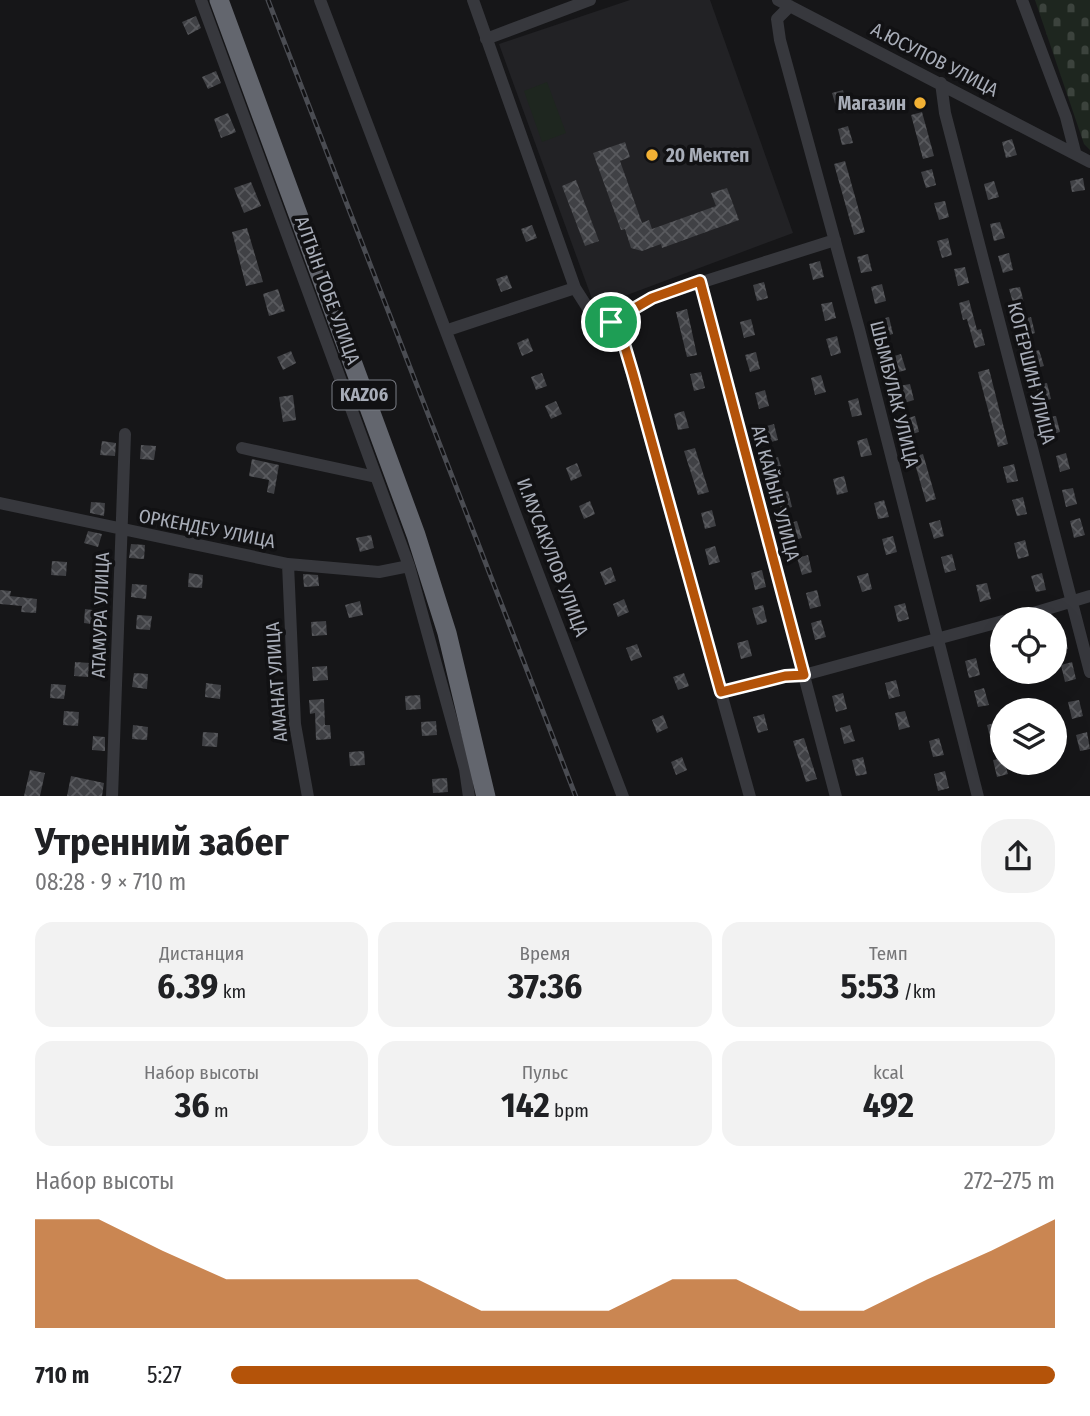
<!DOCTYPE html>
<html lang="ru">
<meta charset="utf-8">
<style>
:root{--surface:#fff;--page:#f2f2f2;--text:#202124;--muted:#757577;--accent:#b45309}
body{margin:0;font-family:"Fira Sans Condensed",sans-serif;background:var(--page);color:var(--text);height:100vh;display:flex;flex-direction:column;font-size:26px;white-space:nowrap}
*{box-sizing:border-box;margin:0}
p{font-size:23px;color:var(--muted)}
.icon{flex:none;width:38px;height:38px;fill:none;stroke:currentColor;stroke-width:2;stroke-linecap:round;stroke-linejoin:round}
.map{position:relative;height:796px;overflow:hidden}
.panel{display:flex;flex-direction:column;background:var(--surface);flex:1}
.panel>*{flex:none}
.fabs{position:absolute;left:990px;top:607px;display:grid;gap:14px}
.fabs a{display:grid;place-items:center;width:77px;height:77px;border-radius:50%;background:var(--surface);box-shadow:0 7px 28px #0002;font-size:35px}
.pin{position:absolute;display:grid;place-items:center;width:60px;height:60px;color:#fff;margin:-30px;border:4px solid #fff;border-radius:50%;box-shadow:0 2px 7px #0007}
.round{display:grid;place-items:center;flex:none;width:74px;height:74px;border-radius:28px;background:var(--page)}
.summary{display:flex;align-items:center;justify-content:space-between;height:119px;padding:0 35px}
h1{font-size:38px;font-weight:700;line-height:52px}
.stats{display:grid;grid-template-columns:repeat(3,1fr);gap:10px;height:119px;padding:7px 35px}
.stats div{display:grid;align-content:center;border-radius:18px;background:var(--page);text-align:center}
.stats b{font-size:35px;font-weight:700}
.stats small{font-size:19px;font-weight:400}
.stats p{font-size:19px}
.chart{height:196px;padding:14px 35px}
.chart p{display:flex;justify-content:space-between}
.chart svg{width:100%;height:126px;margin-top:7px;fill:var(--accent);opacity:.7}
ul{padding:0 35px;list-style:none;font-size:23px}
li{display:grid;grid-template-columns:112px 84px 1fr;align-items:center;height:52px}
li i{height:18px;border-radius:9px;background:var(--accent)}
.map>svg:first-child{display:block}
</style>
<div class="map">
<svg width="1090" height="797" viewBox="0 0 1090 797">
<defs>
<pattern id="cemetery-stones" width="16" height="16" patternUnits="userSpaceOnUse" patternTransform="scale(1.75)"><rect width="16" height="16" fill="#1e261f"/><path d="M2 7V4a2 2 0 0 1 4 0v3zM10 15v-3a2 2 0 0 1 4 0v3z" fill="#3c433d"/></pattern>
<pattern id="building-cross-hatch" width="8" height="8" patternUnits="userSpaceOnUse" patternTransform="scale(1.75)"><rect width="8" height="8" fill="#404145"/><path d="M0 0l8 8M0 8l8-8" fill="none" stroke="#595a5e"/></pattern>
</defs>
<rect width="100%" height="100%" fill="#161618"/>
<path fill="#222225" d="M630,0H710L793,233L595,307L499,44Z"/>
<path fill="url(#cemetery-stones)" d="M1035,0H1090V150L1084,144Z"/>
<path fill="#1e261f" d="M547,82L566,133L542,142L524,91Z"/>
<path fill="url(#building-cross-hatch)" d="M196,16L201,28L188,35L182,22Z
M216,71L221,83L208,89L202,77Z
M843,90L847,107L837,110L832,93Z
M922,112L934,156L923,159L911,115Z
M228,113L236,132L221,138L214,119Z
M848,126L853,143L842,145L838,129Z
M1012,139L1017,155L1006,158L1002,142Z
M625,142L630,157L620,161L642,223L649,220L652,229L716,206L711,193L727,188L739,220L662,248L661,244L642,251L631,248L625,229L621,230L593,153Z
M845,161L865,232L854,235L834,164Z
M932,169L936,185L926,188L921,172Z
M1083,178L1085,190L1072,192L1070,181Z
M576,180L599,241L585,246L562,186Z
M994,181L999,197L988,200L984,184Z
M251,182L261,206L244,213L234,188Z
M945,201L949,217L939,220L934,203Z
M1000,222L1005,238L994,241L990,224Z
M532,225L537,238L526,242L521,229Z
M247,228L263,282L246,286L232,232Z
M948,238L952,255L942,258L937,241Z
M1009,253L1013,270L1003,273L998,256Z
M868,254L872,271L861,273L857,257Z
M820,261L824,277L813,280L809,264Z
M965,267L969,283L958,286L954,269Z
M507,275L512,288L501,292L496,279Z
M764,282L768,298L757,301L753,285Z
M882,284L886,301L875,304L871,287Z
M1020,287L1024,303L1014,306L1009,289Z
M278,289L285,311L269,316L263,294Z
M969,300L977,330L981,329L985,345L975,348L967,319L963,320L959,303Z
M832,302L836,318L825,321L821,304Z
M687,309L697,355L687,357L676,312Z
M889,317L893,334L882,337L878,320Z
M1031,317L1035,333L1025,336L1020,320Z
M751,319L755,335L744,338L740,322Z
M837,336L841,353L831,356L826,339Z
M528,338L533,351L522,356L517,343Z
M1039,350L1044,366L1033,369L1029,353Z
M291,351L296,363L283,370L277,357Z
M756,352L760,369L750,372L745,355Z
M901,354L906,370L895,373L891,357Z
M989,369L1008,444L998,447L978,372Z
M701,372L705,388L694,391L690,374Z
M542,373L547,386L536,390L531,377Z
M821,375L826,392L815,395L811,378Z
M1047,383L1051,399L1040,402L1036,386Z
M910,384L914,400L904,403L899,386Z
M765,390L769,406L759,409L755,393Z
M293,395L296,420L283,422L279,397Z
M858,398L862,415L852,417L848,401Z
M556,401L562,414L551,419L545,406Z
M684,411L689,428L678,430L674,414Z
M915,416L919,432L909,435L904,419Z
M1056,416L1060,432L1049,435L1045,418Z
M774,424L778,440L768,443L763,427Z
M867,438L872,455L861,457L857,441Z
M102,441L116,443L115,456L100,455Z
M141,445L156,446L154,460L140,459Z
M695,448L709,492L698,495L684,451Z
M1066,453L1070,469L1060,472L1056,456Z
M923,454L936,499L926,502L913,457Z
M778,457L783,473L772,476L768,459Z
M252,459L279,465L274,494L267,492L269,480L249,476Z
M577,463L582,476L571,481L566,468Z
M1014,464L1018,481L1007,483L1003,467Z
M844,476L848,492L837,495L833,479Z
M1073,488L1077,504L1066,507L1062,490Z
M788,491L792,507L781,510L777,494Z
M1023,497L1027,514L1017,516L1012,500Z
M884,500L889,517L878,519L874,503Z
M590,501L595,514L584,519L579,506Z
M91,502L105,503L104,516L90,513Z
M712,510L716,526L705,529L701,513Z
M169,513L183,514L182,528L167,527Z
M1080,518L1085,535L1074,538L1070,521Z
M940,520L944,536L934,539L929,523Z
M797,521L802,538L791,541L787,524Z
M88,531L102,534L98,547L84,543Z
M371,535L374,548L360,552L356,538Z
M893,536L897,552L886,555L882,539Z
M1025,540L1029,556L1018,559L1014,543Z
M131,544L145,545L144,559L129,558Z
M715,546L720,562L709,565L705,549Z
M952,554L956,570L945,573L941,557Z
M808,555L812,572L802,575L797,558Z
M52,561L67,562L66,576L51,575Z
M611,567L616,581L605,585L600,572Z
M762,570L766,587L755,590L751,573Z
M189,573L203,575L202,588L188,587Z
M868,573L872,589L862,592L857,576Z
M1042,573L1046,590L1036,592L1031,576Z
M303,574L318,575L319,586L304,587Z
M987,583L991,599L980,602L976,585Z
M132,584L147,585L146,599L131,597Z
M0,590L11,591L10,596L37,599L36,613L21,612L22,606L0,604Z
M817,590L821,606L810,609L806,593Z
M624,599L629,612L618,617L613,604Z
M360,601L363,615L349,618L345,605Z
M905,603L909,619L898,622L894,606Z
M763,605L767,622L757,625L752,608Z
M85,609L100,611L99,625L84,623Z
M137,615L152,616L150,630L136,629Z
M821,620L826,637L815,640L811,623Z
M326,621L327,635L312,636L311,622Z
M1064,633L1068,649L1057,652L1055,635Z
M748,640L752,656L741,659L737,643Z
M637,644L642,657L631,661L626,648Z
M976,658L980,675L969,678L965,661Z
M75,662L90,663L88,677L74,676Z
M1072,662L1076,679L1065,682L1061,665Z
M327,666L328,680L313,681L312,667Z
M134,673L148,674L147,689L132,687Z
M684,673L689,686L678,690L673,677Z
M896,680L900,696L889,699L885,683Z
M206,683L221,685L220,699L205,697Z
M51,684L66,685L64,699L50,698Z
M984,688L989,705L978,707L974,691Z
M843,693L847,709L836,712L832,696Z
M420,695L421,709L406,710L405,696Z
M324,699L325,725H330L331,739L316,740L315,713L310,714L309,700Z
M1079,700L1083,716L1072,719L1068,702Z
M64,711L79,712L78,726L63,725Z
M905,711L910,727L899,730L895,713Z
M764,714L768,730L758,733L753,717Z
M663,715L668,728L657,733L652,720Z
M436,721L437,735L422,736L421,722Z
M998,722L1002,738L991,741L987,725Z
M133,725L148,727L147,740L132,739Z
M850,725L855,741L844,744L840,728Z
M203,732L218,733L217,747L202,746Z
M1087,732L1090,749L1080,751L1076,735Z
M93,736L105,737V751L92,750Z
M804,738L817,779L806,782L793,741Z
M939,738L944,755L933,757L929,741Z
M364,751L365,765L350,766L349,752Z
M682,757L687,770L676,775L671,762Z
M863,757L867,774L856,776L852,760Z
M1003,758L1008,774L997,777L993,760Z
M30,770L45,773L40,796H24Z
M945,771L949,788L938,791L934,774Z
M71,776L104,783L102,796H67Z
M447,778L448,792L433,793L432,779Z"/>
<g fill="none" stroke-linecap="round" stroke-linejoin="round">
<path stroke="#37383d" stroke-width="12" d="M201,0L409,566L465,769L469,797
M320,0L623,797
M473,0L575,288L589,310L619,327L750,797
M778,0L1090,162
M1022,0L1066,117L1075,152
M790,6L777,19L780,40L859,329L978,797
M486,39L590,0
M941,83L945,113L1090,672
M700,281L836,797
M611,322L652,298L835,240
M448,330L575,288
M242,448L376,477
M0,503L288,564L379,572L409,566
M288,564L295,724L308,797
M1010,620L1090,596
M721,692L785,676L804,675L1003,621
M112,797L125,434"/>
<path stroke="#63666e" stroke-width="19" d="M219,0L416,535L447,633L486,797"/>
<g stroke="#4a4c52" stroke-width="5">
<path id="rail" d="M268,0L576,797"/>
</g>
<use href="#rail" stroke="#111113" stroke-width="2.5" stroke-dasharray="8" stroke-linecap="butt"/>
</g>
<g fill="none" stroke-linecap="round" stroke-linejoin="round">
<g stroke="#fff" stroke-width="14">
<path id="route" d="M700,281L804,675L785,676L721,692L633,374L619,327L611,322L652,298Z"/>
</g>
<use href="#route" stroke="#b45309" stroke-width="9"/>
</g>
<g fill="#f2b134" stroke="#111113" stroke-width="2.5">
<circle cx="920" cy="103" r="7"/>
<circle cx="652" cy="155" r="7"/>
</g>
<g text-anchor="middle" stroke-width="7" stroke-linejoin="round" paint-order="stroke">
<rect fill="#111113" stroke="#7b7e86" stroke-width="2" x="332.5" y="380.5" width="63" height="29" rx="5"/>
<g font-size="18" font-weight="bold" fill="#a8adb8">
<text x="364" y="401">KАZ06</text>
</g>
<g font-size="19" fill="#a8adb8" stroke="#111113">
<text transform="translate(935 59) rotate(27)" y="7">А.ЮСУПОВ УЛИЦА</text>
<text transform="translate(328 290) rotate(70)" y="7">АЛТЫН ТОБЕ УЛИЦА</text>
<text transform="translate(1032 373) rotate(76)" y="7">КОГЕРШИН УЛИЦА</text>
<text transform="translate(895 394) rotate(76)" y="7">ШЫМБУЛАК УЛИЦА</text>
<text transform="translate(776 493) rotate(75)" y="7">АК КАЙЫН УЛИЦА</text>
<text transform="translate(207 528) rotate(11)" y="7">ОРКЕНДЕУ УЛИЦА</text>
<text transform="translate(553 557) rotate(69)" y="7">И.МУСАКУЛОВ УЛИЦА</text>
<text transform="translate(100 615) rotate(-88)" y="7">АТАМУРА УЛИЦА</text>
<text transform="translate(276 682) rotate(-94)" y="7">АМАНАТ УЛИЦА</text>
</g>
<g font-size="19" font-weight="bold" fill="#a8adb8" stroke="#111113" text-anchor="end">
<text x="906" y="110">Магазин</text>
<text x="666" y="162" text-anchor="start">20 Мектеп</text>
</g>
</g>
</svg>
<div class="fabs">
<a><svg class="icon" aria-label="locate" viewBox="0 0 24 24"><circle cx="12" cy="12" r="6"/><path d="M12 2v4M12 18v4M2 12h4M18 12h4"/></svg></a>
<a><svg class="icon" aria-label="layers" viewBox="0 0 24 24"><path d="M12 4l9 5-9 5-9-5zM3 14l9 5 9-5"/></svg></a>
</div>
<div class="pin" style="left:611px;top:322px;background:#1e9e55"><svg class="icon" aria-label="arrive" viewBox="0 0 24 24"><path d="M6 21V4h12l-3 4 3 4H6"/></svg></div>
</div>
<section class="panel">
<div class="summary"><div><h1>Утренний забег</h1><p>08:28 · 9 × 710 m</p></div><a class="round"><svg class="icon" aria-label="share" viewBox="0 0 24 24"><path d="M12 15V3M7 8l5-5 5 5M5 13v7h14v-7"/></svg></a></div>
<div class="stats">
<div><p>Дистанция</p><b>6.39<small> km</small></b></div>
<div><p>Время</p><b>37:36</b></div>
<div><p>Темп</p><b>5:53<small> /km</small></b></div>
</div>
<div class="stats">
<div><p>Набор высоты</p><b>36<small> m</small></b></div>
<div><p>Пульс</p><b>142<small> bpm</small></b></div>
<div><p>kcal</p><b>492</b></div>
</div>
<div class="chart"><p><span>Набор высоты</span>272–275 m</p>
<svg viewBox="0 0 160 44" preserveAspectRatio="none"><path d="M0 44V6L10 6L20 17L30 27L40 27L50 27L60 27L70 38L80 38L90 38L100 27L110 27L120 38L130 38L140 27L150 17L160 6V44z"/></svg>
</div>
<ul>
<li><b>710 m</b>5:27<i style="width:100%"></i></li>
</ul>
</section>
